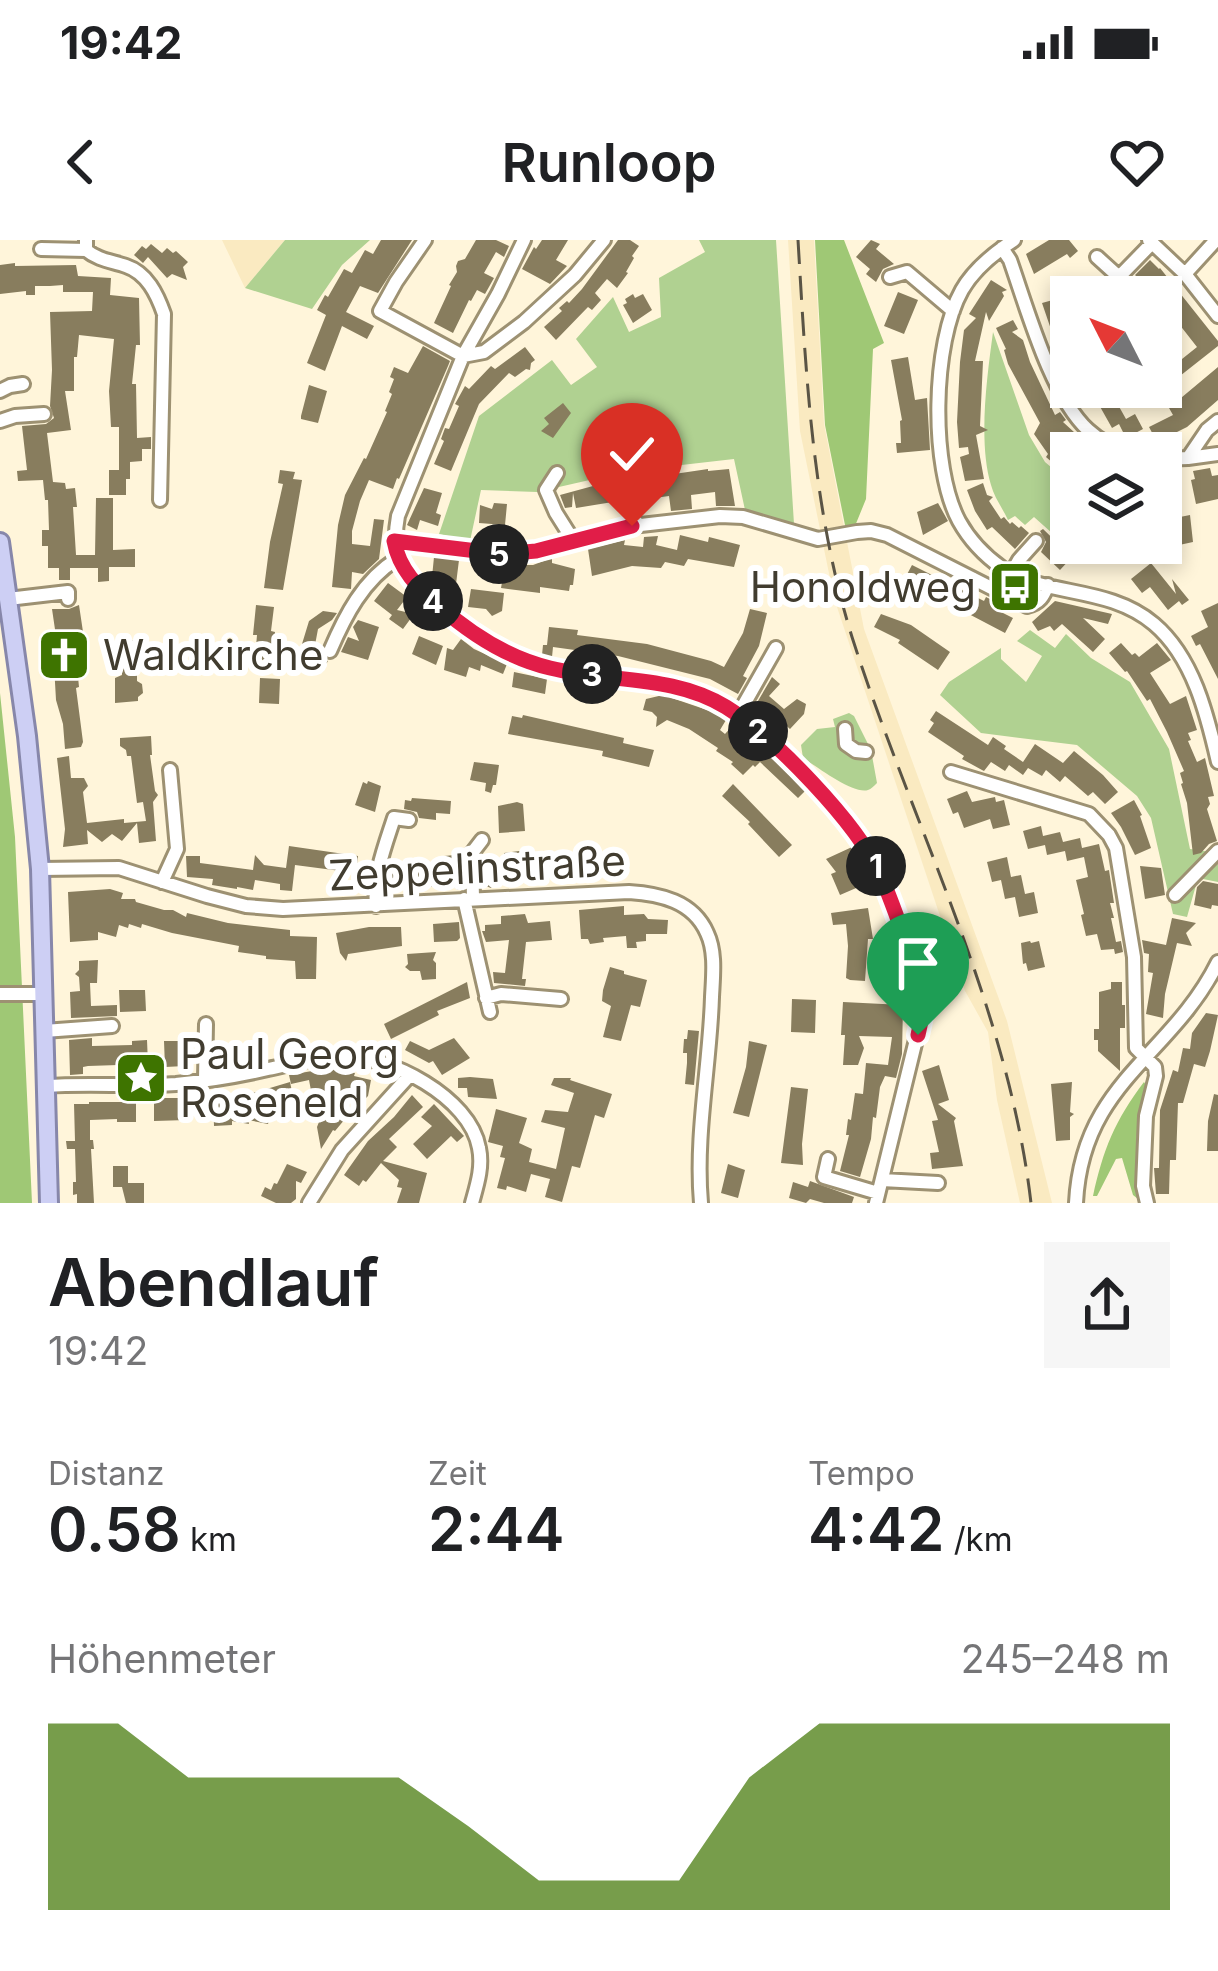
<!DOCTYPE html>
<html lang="de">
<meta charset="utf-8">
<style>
:root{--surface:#fff;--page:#f6f6f6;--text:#202124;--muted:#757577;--accent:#3e7400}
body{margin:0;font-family:Inter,sans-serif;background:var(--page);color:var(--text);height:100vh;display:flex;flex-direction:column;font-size:45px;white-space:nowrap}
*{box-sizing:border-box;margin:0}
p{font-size:39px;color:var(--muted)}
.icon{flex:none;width:66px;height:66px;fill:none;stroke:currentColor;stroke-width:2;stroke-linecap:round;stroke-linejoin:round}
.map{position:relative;height:963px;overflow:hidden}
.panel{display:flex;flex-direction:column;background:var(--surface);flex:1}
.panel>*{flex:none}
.needle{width:78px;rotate:312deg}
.tools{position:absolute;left:1050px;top:36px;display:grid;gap:24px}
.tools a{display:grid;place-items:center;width:132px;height:132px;border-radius:0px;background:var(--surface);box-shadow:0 6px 18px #0003;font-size:60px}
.pin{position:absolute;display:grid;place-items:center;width:102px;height:102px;color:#fff;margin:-123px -51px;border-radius:50% 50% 50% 0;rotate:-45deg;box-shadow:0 0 12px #0007}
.pin .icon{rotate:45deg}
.km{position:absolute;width:60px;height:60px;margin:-30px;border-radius:50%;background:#222;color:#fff;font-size:33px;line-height:60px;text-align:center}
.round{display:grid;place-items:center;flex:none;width:126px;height:126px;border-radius:0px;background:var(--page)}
.head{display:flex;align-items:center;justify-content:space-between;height:204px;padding:0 48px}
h1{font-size:66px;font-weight:600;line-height:90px}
.figures{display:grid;grid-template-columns:repeat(3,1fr);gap:18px;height:204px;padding:12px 48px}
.figures div{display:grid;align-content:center}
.figures b{font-size:60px;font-weight:600}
.figures small{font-size:33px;font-weight:400}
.figures p{font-size:33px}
.chart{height:336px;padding:24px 48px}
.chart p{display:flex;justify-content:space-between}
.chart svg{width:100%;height:216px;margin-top:12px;fill:var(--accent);opacity:.7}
.status{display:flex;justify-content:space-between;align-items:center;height:84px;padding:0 60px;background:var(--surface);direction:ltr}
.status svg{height:33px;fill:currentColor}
header{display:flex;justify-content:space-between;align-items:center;height:156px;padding:0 48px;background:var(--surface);font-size:54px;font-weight:600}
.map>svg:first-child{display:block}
</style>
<div class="status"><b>19:42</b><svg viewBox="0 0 49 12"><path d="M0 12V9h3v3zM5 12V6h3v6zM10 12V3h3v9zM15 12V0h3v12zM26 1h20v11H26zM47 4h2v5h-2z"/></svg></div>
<header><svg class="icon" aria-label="back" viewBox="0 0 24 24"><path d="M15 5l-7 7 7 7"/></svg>Runloop<svg class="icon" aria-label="heart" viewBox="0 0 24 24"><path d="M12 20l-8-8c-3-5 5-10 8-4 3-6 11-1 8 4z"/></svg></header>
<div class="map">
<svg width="1218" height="963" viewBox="0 0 1218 963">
<rect width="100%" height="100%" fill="#fff5da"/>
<path fill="#faeac1" d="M222,0H285L245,48Z
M788,0H814L824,184L864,389L1007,781L1052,963H1020L997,860L988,792L965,751L834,358L800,191Z"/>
<path fill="#b0d191" d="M285,0H370L342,25L312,69L245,48Z
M699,0H776L794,284L745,270L734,219L629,231L537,252L481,250L470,301L439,294L479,176L552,120L571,145L597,127L576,99L613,57L629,92L661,77L659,38L705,12Z
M993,92L1029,195L1045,222L1071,244V303H1095L1081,319L1034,277L1025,285L1015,276L1008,280C1003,269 994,257 991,245C978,202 987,137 993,92Z
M1030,390L1055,408L1066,394L1091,418L1130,442L1169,509L1190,609L1218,613V642L1198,638L1187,677L1173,674L1151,578L1137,556L1077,505L981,493L940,455L949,442L1001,408V419L1026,442L1042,416L1017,401Z
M849,473L854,476L871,510L877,543C874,546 871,549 868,550C854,555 816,526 803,518L801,505L817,489L835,487L833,479Z"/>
<path fill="#9fc875" d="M815,0H844L884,103L873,109L866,259L855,286L846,290L825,185Z
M0,453L15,597L32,963H0Z
M1144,842L1147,847L1136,900L1138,959L1133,955L1122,918L1116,919L1097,956H1093C1103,910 1115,880 1144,842Z"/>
<path fill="#887d5e" d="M381,0H412L378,53L360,46L346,72L374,86L367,99L342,86L325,131L307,123L326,75L317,70L325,55L328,57L344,29L352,33L365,10L373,14Z
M476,0H496L509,6L504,17L496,12L484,33L494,38L485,54L477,50L471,61L469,60L453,93L434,83L451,46L449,45L457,32L456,26L458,21L465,19Z
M542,0H568L556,20L567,26L550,44L522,29L534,7L536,9Z
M618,0H630L639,6L632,16L634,18L626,32L628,33L617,48L607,39L595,53L601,60L592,70L588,67L556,100L544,87L562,71L559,68L567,61L569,63L582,49Z
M871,0L880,4L876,9L894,24L883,29L876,42L866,34L870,29L856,17Z
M1049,0H1069L1078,11L1070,18L1067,14L1034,34L1026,14Z
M151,4L162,13L167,8L173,13L176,11L188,22L183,27L187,40L172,34L167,38L148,17L143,23L134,15L142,6L146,9Z
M1150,20L1159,29L1160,28L1218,101V106L1171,143L1161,126V93L1182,119L1197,107L1161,61V57H1157L1135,35Z
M15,23V26L76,25L78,36L111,38L110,55L139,58L140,105H136L132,144H136L137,198L151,197V209H142V221L130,222V239H126V255H109V230H119V187H111L109,151L114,99L79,95L77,117H74V151H65L71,190L47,193L53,242L65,243L66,249L75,248L77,267H73L76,315H95L96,258H113V310L135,309V327H109V341L98,342V328H70V340H59V328H48V306H42V290H49L48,260H45L43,240L18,241L17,231L27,230L22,186L46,184L54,178L50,166L52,130L50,72L92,71L93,52H63V45L50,46H35V55H26V51L0,54V25Z
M991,40L1007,50L1002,52L1004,56L989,81L986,72L975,121H983L980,186L988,190L976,195L984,239L965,241L960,217L969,214L968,207L959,208L957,182L960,122L964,90L976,78L969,74Z
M898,52L918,60L904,94L884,86Z
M633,54L635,58L643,54L652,70L633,83L623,65L627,63L625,59Z
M1060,58L1071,91V131L1056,104L1042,63Z
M1013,80L1018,89L1012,92L1023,100L1030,122L1055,175L1060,172L1066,180L1063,182L1097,213H1071V239L1046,217L1048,214L1034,194L1040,183L1008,124L1004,110L1006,109L996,88Z
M423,106L450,121L448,126L399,239L397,238L393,249L369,240L360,261L352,291V304L370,306L374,279L384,280L379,319L363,334L352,332L351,349L332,347L338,285L345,255L364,218L366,219L387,172L385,171L392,154L389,152L394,139L390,137L394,127L408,133Z
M525,107L535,120L531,123L530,130L526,129L515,137L509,133L479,164L451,231L434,224L444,201L441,199L445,188L449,189L459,166L455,164L465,146L469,149L491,126L495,129Z
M908,117L915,160L927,158L930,210L897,213L896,203H901L900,181L902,180L891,120Z
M1218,127V160L1187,187L1157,202L1149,187L1173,175L1169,168Z
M309,145L327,151L318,183L301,179V176Z
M1089,147H1108L1126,179L1135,174L1143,189L1126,198L1119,184L1112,188Z
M563,163L571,173L553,198L541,191L549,184L544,178Z
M1210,228L1212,236L1218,235V259L1196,264L1191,240L1195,239L1193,231Z
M708,229V231L729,229L735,266H716L715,252L691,255L692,269L671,271L669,256L632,261L631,259L576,268L573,253L572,267L565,268L560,255L593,246Z
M280,230L295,232L293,239L302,240L283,350L264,348L270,302L283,244L278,243Z
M983,243L987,255L993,257L989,261L1001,279L1004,277L1010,284L1012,282L1019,288L1021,286L1029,293L1015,309L992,287L987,290L975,271L967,250Z
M424,248L442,253L436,273L441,275L438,286L420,280L417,290L407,285Z
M494,263L507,264L505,285L479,283L480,265L492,269Z
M938,263L948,281L923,295L917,272Z
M1190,275L1193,302L1170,307L1165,280Z
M1043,289L1072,317L1060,330L1041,312L1046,302L1040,291Z
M680,295L708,302L709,297L740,305L734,327L688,319L684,326L665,322L661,328L632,326L592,336L588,309L625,300L624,305L643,307L644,297L658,296L656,305L677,310Z
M434,317L459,320L455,352L440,350L441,338L432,337Z
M552,318V323L575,329L573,345H570L569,351L540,347V353L501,348L505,325H533Z
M1151,323L1176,354L1172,339L1189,360L1182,365L1179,361L1168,370L1150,347L1142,353L1131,339Z
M912,325L984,361L986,357L998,363L995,369L1013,378L1005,393L904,340Z
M388,343L407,357L397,370L414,374L403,389L389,379L392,375L374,361Z
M471,349L504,353L502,371L492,376L486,369L468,367Z
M1055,361L1112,374L1108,384L1083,378L1105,399L1093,412L1062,384L1054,391L1050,386L1038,391L1032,382Z
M1218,363V439L1200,404L1196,406L1191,396L1208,387L1201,371Z
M79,365L86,412L81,417L82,426L77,427L79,447L76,448L83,502L81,507L65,509L63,484L56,460L54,425L45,426L42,405L57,403L52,369H69Z
M256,365L274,367L271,391L275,392L273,421L255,419L257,395H253Z
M750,369L767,373L759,406L743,436L747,438L738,454L710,439L618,416L553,407L552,417L542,415L543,405H547L549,387L578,390L577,395L647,404L711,421L724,427L743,393Z
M323,371L337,373L332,380L318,389L315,405L322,418L328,421L325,426L315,422L306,413L302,404L309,381Z
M881,374L911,385L950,412L938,430L898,403L900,400L874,387Z
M358,380L379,387L368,420L341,412L348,397L359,401L353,387Z
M419,396L443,406L436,425L412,414Z
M461,399L474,409L507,424L503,434L481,425L480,431L469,427L466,437L444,430L447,408L453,410Z
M137,400V441L142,444L143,453L138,457V461L115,463V438L122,435L121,401Z
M1121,403L1132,415L1135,413L1139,417L1157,403L1171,420L1150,433L1170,464L1186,456L1197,490L1188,493L1191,500L1188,501L1197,522L1205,518L1214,556L1208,557L1210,564L1207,569L1217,601L1209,604L1201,613L1193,615L1187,563L1181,544L1183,543L1180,533L1184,531L1167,492L1150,459L1147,461L1127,431L1125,432L1109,413Z
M514,432L547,439L545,454L512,447Z
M772,437L780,444L769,456L784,469L797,459L806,464L804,474L790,489L770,471L767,476L755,466Z
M260,438L280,439L279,464L259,463Z
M663,455L713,472L726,480L720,490L725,494L733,485L745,494L741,501L760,518L766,512L805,551L798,558L760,522L755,527L753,525L743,535L731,524L733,522L716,511L718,508L689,489L667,480L656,487L657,477L652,472L643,470L646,459Z
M936,471L988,505L993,497L1006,506L1004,509L1023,522L1035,504L1063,523L1074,511L1103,535L1118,552L1105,564L1093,552L1088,556L1065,536L1060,542L1046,530L1042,536L1028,528L1023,535L1009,525L1005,531L991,522L984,531L982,530L962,519L964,516L928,492L934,483L930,480Z
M523,475L624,498L623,503L654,510L649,527L602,516L603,511L508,494L512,476L522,478Z
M151,496L152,515H150L155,551L158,555L153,562L156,601L139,603L137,583L122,601L112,594L102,602L87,590L88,604L63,607L65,589L57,518L69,516L71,538H84L88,546L83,552L87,583L124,579V583L146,581L143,562L137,563L131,516H127L126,510L120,506V498Z
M474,522L499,525L496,545H493L491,553L485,551L486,543L470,540Z
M368,541L381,546L375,572L355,565L363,542L367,544Z
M733,544L792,605L779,617L748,584L750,582L722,556Z
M967,551L972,562L995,557L996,562L1004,560L1010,585L993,589L990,579L964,588L958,572L953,574L947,559Z
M412,558L451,561L450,574L436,573V580L419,578L417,572L404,569L405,560L411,561Z
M1134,560L1142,575L1140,576L1151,608L1135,615L1121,587L1111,573Z
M517,562L523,564L525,591L499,593L498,566Z
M1041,586L1043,596L1060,592L1063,602L1080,598L1082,608L1099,604L1105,631L1109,630L1114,663H1110L1114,678H1111L1116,702L1121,701L1123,712L1115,714L1114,709L1101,710L1097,694L1086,696L1081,675L1084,674L1076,640L1088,637L1084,617L1067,621L1065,611L1047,615L1045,605L1028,609L1023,591Z
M289,606L358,616L356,633L295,625L292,651L280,650V644L255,640L253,650L237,647V649L212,645L213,639L187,637L186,616H200V623L253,630L255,615L264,625L286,628Z
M852,607L870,642L840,655L831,634L836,632L826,619Z
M519,611L522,614V642L514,646L511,643L495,644L491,648L483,645V625H505L504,613Z
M455,615V624H462V649L458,650L450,645L390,650V627H396V623L405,622V626L444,624V616Z
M1007,617L1011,637L1021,635L1025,654L1034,652L1038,673L1019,677L1015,657L1005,659L1001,640L992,642L987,622Z
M1140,626L1161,628L1165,655L1145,659Z
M1203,641L1218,644V666L1212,665L1211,669L1194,665L1197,647Z
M110,649L123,653L121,659H135L136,662L164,670H173L186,677L187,673L228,683L290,690V696L317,697L316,739H296L295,721L266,719V716L238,712L239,706L172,693L142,684L141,688L129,684L128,688L119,685L116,697L98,692V700L70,702L68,652Z
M624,666V675L644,674L648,679L668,680L667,694H646V701L636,702L637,708H627L626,696L603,698L604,702L590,704L588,699H581L579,670Z
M868,668L873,699H868L865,741L850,740L846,738L848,706L846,684L833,685L831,673Z
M525,674L528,683L550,681L552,700L526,702L522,739H526L525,746L494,743L493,732L505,733L509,700L486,702L482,691H485V685L501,684V676Z
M1172,678L1196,683L1186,693L1192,706L1177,703L1165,754L1163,778L1146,774L1153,733L1148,732L1149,714L1144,713L1142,700L1166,705Z
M459,682L460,698L457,701L434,702L433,684Z
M369,687H401L402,706L348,714L346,721L340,713L336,693Z
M1030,701L1031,703L1039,701L1045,727L1028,731L1026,723L1023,724L1021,703Z
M436,712L433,720L436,723V739L422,740L420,731H410L405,727L408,724L407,714Z
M98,720L97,743H90L91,766L117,765V776L71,778L70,752L80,751L79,737L75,734L79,730V721Z
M610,727L624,731V734L647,740L640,767L631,765L621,801L603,797L611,766L602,761L603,750Z
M467,742L470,758L437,771L439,775L391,799L384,784Z
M1111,742H1122V765H1125V788H1120V831L1098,811V800H1094V789H1099V752L1111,749Z
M119,750H145L146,771L120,772Z
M792,759L816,760L815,793L791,792Z
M843,762L903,765L902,814L896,838L885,836L880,847L876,878L873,877L871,899L860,937L840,931L849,895H846L848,879L851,880L855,853L863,854L866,823L888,825L892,797L859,796L864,808L858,825H843L845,795H841Z
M1206,773L1218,775L1210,811L1205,827L1194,824L1183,863H1178L1176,920H1170L1169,954H1156L1154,928H1159L1160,870L1173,830L1178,832L1183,808L1190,809L1192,793Z
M688,790L699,791L694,845L685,844L687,823V813H683L684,799H687Z
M92,798V806L132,805V801L147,800L148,824L88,826L83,827V834L70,835L69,800Z
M454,798L470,818L442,835L433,821L429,823L405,810L410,801L429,810Z
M164,801H184L185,826L165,827Z
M749,801L767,805L749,877L733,873L746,827Z
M939,825L949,860L938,864L956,878L954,881L963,926L932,929L930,913L939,912L932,881L938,880L922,831Z
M335,827L355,833L354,836L371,840L368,856L356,868L361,872L354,880L347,874L352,869L354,854L327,848L332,875L339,874L345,879L335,891L333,890L321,909L317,887L328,859L313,861L309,840L291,844L289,835Z
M470,837L493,839L497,859L468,857L467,848H458V838Z
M554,838H571L570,840L612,854L604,878L595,875L580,928L572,926L562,962L545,957L550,939L531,934L526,952L507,946L506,950L497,948L505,918L500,917L503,906L488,902L496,869L527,878L519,903L532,909L529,922L556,929L565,888L541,882L545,870L568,872L574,853L551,845Z
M290,842L296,871L270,877L268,884L248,880L249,884L232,881V885L214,886L213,858L247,857L246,855Z
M1072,842L1070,872L1074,874L1070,877V900L1056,901L1051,844Z
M791,847L808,849L802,904L803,925L781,923Z
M1214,854L1218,855V911H1207L1208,881Z
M412,855L423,867L389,899L397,907L383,921L427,933L419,963H397L402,948L397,947L399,940L381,923L366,942L363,940L359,946L344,935L368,901L394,877Z
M161,858H181V862L186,861L187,880L154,881V862H161Z
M89,862H136V882H117V879L90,880V900H93L94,909H91L94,963H77V954L73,955V942H76L75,909H67L66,901H75L74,864H89Z
M434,864L464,896L457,902L451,896L427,919L413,904L432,886L421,877Z
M287,924L307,932L301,943L296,941V959L291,963H276L261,956L265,947L271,950L274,943L277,944Z
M728,924L745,930L738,958L721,953Z
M113,926H128V943H144V963H126L122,947H113Z
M810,941L854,957L852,963H824L810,959L806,963L789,958L793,942L808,947Z"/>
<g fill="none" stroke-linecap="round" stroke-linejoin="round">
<g stroke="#9d9172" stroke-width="18">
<path id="minor" d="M86,0V10C98,20 111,21 126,26C147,33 157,54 164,74L160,260
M425,0L396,42L380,71L463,116L498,54L524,0
M604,0L575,35L524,82L484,112L463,116L398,276C391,315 400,329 428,356C463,389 505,419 554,429C618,442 684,435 739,476C784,508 855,583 879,632C897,671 909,713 924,753L925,763L876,963
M1014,0C994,13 974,29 962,50C932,103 930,227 959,281C969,299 985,316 1002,328C1044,357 1108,345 1154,384C1193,417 1207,474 1218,522
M1149,0L1185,34L1218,76
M1002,8L1010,20C1027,68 1051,156 1088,190C1100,201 1113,208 1128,213
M41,9L86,10
M1097,17L1119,37L1152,3
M1185,34L1216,0
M890,37L907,32L953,71
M0,151L10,146L23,144
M0,181L15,176L44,174
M1188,218L1218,214
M1161,219L1188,218L1207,190L1218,181
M557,233L546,250L556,273L573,300
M394,301L502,314L536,312L632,286L720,276L743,277L818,299L857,292L871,291L887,295L1027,366C1040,363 1043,357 1048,345
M1011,334L1019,320L1036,301
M8,359L68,352V359
M330,411C345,376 363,340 397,319
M738,475L776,408
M845,489L846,504L856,511L866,512
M951,532L1089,574L1109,595L1116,608L1134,717L1136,808L1155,827L1156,836L1146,876L1143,946L1147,963
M40,629L119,628L207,656L246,666L283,669L629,652C660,654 693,661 707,693C716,712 713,736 712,757C710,825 695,895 701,963
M162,642L177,609L170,530
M1175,655L1218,611
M473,658L472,613L482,600
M464,659L490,772
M376,666C373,636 385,606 394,578L409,580
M0,754H43
M486,758L501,754L561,759
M44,791L112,786
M205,839L206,784
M46,846C89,843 133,847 176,844C206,841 238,836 268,829C292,824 316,816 341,816C389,815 470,857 479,908C483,927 477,945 472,963
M828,919L824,937L878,953
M882,940L938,943
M309,963L342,910L410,835
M1076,963C1082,842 1171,817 1218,722"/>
</g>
<g stroke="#8787aa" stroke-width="22">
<path id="major" d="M0,302L27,496L40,629L49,963"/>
</g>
<use href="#minor" stroke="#fff" stroke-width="12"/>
<use href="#major" stroke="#cdcff4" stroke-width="16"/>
<path stroke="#5a5445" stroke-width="3" stroke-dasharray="24 12" stroke-linecap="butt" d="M798,0C806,134 812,268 852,397C912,585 1008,765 1031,963"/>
</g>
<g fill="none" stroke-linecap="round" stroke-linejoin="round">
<g stroke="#fff" stroke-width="24">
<path id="route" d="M632,286L536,311L502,314L394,301C399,329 418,348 439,366C472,395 508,418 550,428C609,443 672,434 726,467C774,497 857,583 880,634C897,672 909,714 924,753L925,763L918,795"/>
</g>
<use href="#route" stroke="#e11d48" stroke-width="15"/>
</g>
<defs>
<g id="bus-square" transform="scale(2.7)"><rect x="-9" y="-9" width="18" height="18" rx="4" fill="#3e7400" stroke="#fff"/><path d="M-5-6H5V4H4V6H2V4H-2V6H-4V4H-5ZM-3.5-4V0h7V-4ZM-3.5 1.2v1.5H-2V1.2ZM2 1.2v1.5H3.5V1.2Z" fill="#fff"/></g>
<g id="church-square" transform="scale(2.7)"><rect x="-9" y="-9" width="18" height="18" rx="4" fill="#3e7400" stroke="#fff"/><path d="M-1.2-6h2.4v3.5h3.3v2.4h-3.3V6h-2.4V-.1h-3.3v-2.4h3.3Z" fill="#fff"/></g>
<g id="sight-square" transform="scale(2.7)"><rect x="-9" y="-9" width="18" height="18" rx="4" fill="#3e7400" stroke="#fff"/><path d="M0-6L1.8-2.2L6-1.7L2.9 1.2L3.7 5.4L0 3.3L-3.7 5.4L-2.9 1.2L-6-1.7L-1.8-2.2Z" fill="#fff"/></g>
</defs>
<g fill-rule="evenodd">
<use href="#bus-square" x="1015" y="347"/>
<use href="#church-square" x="64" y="415"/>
<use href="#sight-square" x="141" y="838"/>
</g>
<g text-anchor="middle" stroke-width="12" stroke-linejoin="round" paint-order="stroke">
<g font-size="42" fill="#413c2f" stroke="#fff" text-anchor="start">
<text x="976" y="362" text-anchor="end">Honoldweg</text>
<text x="103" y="430">Waldkirche</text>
<text x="180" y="829">Paul Georg<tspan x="180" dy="48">Roseneld</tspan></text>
</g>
<g font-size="42" fill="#413c2f" stroke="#fff">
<text transform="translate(477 628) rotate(-3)" y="15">Zeppelinstraße</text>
</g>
</g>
</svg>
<div class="tools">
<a><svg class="needle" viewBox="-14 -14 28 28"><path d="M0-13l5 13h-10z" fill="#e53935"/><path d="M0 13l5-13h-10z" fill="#757577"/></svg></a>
<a><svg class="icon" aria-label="layers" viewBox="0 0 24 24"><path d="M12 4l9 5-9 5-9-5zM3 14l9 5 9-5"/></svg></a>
</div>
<div class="pin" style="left:918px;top:795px;background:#1e9e55"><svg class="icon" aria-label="arrive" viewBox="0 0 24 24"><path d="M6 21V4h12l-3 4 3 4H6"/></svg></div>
<div class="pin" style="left:632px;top:286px;background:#d93025"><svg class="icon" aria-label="check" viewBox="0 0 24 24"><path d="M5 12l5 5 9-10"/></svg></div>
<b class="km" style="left:876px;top:626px">1</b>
<b class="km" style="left:758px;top:491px">2</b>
<b class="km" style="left:592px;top:434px">3</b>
<b class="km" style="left:433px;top:361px">4</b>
<b class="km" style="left:499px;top:314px">5</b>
</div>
<section class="panel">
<div class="head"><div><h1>Abendlauf</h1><p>19:42</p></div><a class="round"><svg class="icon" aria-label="share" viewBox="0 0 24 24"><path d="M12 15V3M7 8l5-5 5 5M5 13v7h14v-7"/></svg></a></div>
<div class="figures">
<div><p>Distanz</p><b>0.58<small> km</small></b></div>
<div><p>Zeit</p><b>2:44</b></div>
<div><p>Tempo</p><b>4:42<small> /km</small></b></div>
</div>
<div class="chart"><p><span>Höhenmeter</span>245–248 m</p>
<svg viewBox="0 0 160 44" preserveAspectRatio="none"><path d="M0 44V6L10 6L20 17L30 17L40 17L50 17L60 27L70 38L80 38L90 38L100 17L110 6L120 6L130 6L140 6L150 6L160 6V44z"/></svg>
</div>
</section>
